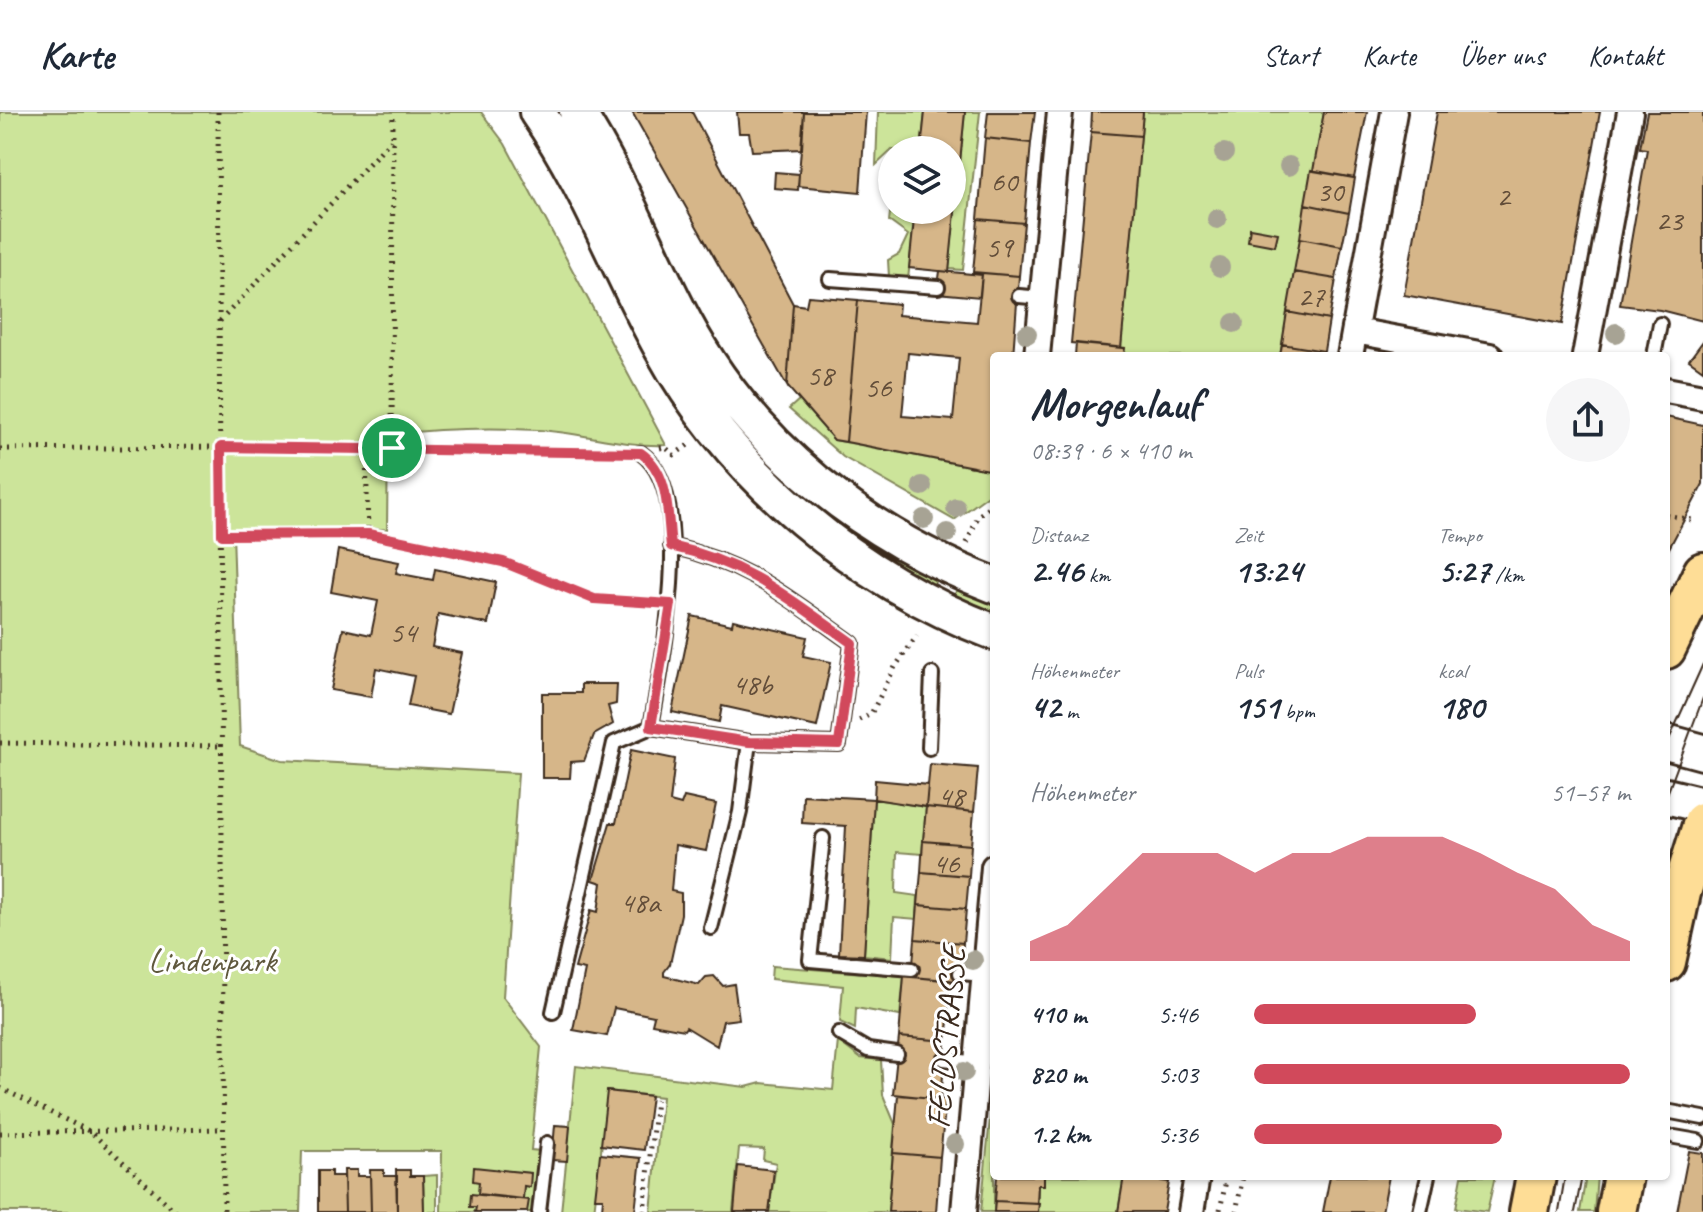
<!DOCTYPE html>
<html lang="de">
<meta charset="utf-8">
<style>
:root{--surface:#fff;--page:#f6f6f7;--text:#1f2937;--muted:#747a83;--line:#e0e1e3;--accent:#d1495b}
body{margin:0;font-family:Caveat,sans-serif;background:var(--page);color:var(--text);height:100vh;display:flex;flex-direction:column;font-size:30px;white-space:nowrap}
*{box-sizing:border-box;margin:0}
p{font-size:26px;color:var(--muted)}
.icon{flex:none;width:44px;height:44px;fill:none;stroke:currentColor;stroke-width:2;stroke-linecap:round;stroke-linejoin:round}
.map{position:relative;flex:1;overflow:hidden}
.drawer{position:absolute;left:990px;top:240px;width:680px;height:828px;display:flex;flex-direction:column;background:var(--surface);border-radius:8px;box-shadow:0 2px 6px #0004}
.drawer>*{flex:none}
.fabs{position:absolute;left:878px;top:24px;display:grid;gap:16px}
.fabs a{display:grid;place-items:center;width:88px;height:88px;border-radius:50%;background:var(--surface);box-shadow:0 2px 6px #0004;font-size:40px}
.pin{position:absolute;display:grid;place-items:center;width:68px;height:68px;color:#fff;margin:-34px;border:4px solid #fff;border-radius:50%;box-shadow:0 2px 8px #0007}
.round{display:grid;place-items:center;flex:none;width:84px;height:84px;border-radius:42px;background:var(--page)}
.summary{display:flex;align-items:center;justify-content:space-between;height:136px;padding:0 40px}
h1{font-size:44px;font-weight:600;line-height:60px}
.stats{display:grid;grid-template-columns:repeat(3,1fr);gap:12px;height:136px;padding:8px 40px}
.stats div{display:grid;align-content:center}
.stats b{font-size:34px;font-weight:600}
.stats small{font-size:22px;font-weight:400}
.stats p{font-size:22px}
.chart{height:224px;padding:16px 40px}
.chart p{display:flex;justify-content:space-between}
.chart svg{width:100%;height:144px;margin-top:8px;fill:var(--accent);opacity:.7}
ul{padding:0 40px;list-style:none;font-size:26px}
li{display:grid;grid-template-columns:128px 96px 1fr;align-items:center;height:60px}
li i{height:20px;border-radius:10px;background:var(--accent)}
header{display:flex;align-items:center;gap:48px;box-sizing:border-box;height:112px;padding:0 40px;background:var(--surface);border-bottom:2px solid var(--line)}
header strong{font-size:38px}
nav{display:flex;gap:44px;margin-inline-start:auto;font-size:28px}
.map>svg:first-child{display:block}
</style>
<header>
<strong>Karte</strong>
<nav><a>Start</a><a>Karte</a><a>Über uns</a><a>Kontakt</a></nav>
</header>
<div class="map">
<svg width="1703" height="1100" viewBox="0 0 1703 1100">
<rect width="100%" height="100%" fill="#fff"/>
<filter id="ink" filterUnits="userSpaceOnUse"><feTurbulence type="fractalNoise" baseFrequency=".0125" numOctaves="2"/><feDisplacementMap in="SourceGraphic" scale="16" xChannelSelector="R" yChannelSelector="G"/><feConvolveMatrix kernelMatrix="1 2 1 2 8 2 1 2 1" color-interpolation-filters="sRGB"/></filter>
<g filter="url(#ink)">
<path fill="#cce49a" stroke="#84875c" stroke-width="2" d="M0,0H481L505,32L666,333C622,335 581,320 537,318C487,315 437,317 388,323L387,417L233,420L240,634L282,648L518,661L503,885L541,935L531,1038L540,1039L533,1100H441L442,1039H302L300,1100H0Z
M878,0H925L921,38H892L876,53Z
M965,0H980L963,158L949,157Z
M1143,0H1324L1280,244H1124L1121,236Z
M892,85V98H915L908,168L889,165L888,148L899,142L908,123L889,109Z
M799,288L835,328L994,359V379L954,408L843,345L789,297Z
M742,308L939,461L933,474L876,445L832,415L730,317Z
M960,470L994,483V501L954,484Z
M874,687L926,695L922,742L897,740L896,781L918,784L917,807L894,805L892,846L864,843Z
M772,854L904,864L900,904L856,896L855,917L840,910L843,874L771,867Z
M838,929L860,946L881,948L883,983L895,1012L888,1100H769L776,1051L763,1048L764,1037L739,1036L733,1100H651L662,985L608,979L594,1100H561L576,954L746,975L761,971L833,978Z
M994,964V1100H981Z
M437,1063V1100H424L423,1064Z
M1044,1064H1124L1118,1100H1038V1073H1044Z
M1462,1064H1495L1487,1100L1456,1096Z
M1586,1064H1597L1594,1100H1580Z"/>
<path fill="#d6b689" stroke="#3b2a1e" stroke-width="2" fill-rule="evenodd" d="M632,0H692L793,192L787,274Z
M737,0H804L802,37L752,39L749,21H739Z
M804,0H866L860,80L798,74Z
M925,0H965L949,160L909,156L915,98H952V38H921Z
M988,0H1035L1031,31L985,26Z
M1092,0H1143L1141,24L1091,20Z
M1324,0H1367L1354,66L1313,59Z
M1437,0H1600L1562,212L1404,183Z
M1647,0H1703V209L1660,198L1620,193L1647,37L1640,36Z
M1091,20L1141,24L1121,236L1071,231Z
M985,26L1031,31L1024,111L978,107Z
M1311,58L1355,66L1349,101L1305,92Z
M775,60L799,62L798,78L774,76Z
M1305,92L1349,101L1342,134L1300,126Z
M978,107L1024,111L1019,164L973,160Z
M1250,116L1278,121L1275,134L1248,129Z
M1300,126L1342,134L1336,167L1294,160Z
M940,159L982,163L980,185L937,181Z
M1294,160L1336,167L1329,208L1287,200Z
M982,161L1019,164L1013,244H994V359L846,330L858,188L899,192L898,203L977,210ZM908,241L959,246L953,308L902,304Z
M808,184L858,188L846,330L834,328L787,274L793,192L806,194Z
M1287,200L1329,208L1324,239L1282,232Z
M1703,229V258L1689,248Z
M1076,231L1125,236L1124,244H1075Z
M1282,232L1324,239L1322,244H1280Z
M1666,305L1703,313V372L1666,442Z
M338,438L399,450L396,461L433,468L435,457L496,470L488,512L438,502L432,535L462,541L449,602L408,594L414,564L376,556L371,585L331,578L343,517L371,523L378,489L331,480Z
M692,504L732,513L733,508L807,525L803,544L831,550L817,615L722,594L719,610L672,600Z
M581,572H617L616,592L608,594L613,612L594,623L584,649L571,650L570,666H542V581H581Z
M631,638L675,647L670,690L681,693L684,685L716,692L706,739L675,733L671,779L681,781V802L670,852L664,860V864L699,873L706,865L714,864L723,874L734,872L739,907L723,909L717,934L686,915L684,918L652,912L654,904L614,896L607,924L573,918L585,858L575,856L591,798L598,800L602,771L593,768L610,711H616Z
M930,652L978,656L974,700L926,695Z
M875,668L928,673L926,695L874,687Z
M803,683L874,687L864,843L839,842L846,714L802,711Z
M926,695L974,700L971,733L923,729Z
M923,729L971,733L969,764L921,760Z
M921,760L969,764L966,797L918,793Z
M918,793L966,797L963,831L915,827Z
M915,827L963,831L960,869L912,865Z
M904,864L952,869L946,929L899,925Z
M899,925L946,929L941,987L893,982Z
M607,979L651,984L644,1038L601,1033Z
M898,983L946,987L940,1045L893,1041Z
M555,1013L570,1014L567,1049L552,1048Z
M1689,1039L1703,1041V1100H1677Z
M893,1041L940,1045L936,1100H888Z
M600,1042L641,1046L635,1100H594L595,1096L602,1097L603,1086H595Z
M738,1054L774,1058L769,1100H734Z
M474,1055L531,1061L530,1075L524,1074L523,1087L478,1082L479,1070L473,1069Z
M344,1058H357V1064H370L371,1100H345Z
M370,1058H384V1064H397V1100H371Z
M396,1058H410V1064H423L424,1100H397Z
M318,1059H331V1064H344L345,1100H318Z
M997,1064H1044V1073H1038L1037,1091L995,1089Z
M1124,1064L1169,1070L1164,1100H1118Z
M1136,1064H1171L1169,1070Z
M1330,1064H1389L1382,1100H1323Z
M471,1082L529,1088L527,1100H475L476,1095H470Z
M995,1089L1039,1091L1038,1100H994Z"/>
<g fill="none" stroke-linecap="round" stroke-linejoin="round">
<g stroke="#3b2a1e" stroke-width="18">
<path id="lane" d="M830,167L938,175
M1019,184L1042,186
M1654,244L1660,212
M641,341C698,381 661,554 651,615
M671,434C750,452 788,486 852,531L839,632L749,630L740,700L711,816
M929,636L932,562
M823,726L810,848L912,857
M960,861L985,863
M553,900L614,631L651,615L749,630
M839,921L868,938L897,942
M944,947L978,951
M1666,999L1703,1006
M1675,1025L1698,1029
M539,1100L547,1031
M1420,1100L1428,1064"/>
</g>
<g stroke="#3b2a1e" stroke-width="30">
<path id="street" d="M1355,219L1490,244
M1037,244L1060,0
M1350,244L1394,0
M1585,244L1630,0
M1666,278L1703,285
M964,1100L994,755
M1191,1100L1197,1064"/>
</g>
<g stroke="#3b2a1e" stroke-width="40">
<path id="secondary" d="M537,0C588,73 619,160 662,237C733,366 858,468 994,520
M577,0C620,66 648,142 685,211C751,334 865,424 994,473
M1666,630L1703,640
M1666,684L1703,693"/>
</g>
<g stroke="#3b2a1e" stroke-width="44">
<path id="primary" d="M1666,537L1703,460
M1666,850L1681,781L1703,710
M1529,1100L1536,1064
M1616,1100L1623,1064"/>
</g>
<path stroke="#3b2a1e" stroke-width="5" stroke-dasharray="2 6" stroke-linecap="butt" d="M218,0L224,1100
M220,209L391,28
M392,336L393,0
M660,336L665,335L674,343L691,331
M0,337L221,335L623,340
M1666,403L1692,408
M368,422L503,450L594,487L650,491
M222,423L368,422L366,337
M967,431L978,404L994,391
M859,608L871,602L895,555L917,524
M0,631L220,634
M0,976L91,1020L176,1100
M0,1021L222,1017
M1220,1098L1227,1064
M644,1100L656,988
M1236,1100L1243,1064"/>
<use href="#lane" stroke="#fff" stroke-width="12"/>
<use href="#street" stroke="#fff" stroke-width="24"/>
<use href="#secondary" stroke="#fff" stroke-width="34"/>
<use href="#primary" stroke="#fedd96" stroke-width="38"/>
<path stroke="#3b2a1e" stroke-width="2" d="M1666,634L1703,552
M1666,685L1703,586
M1559,1100L1565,1064
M1575,1100L1582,1064"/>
</g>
<g fill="#a7a394">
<circle cx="1224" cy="41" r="10"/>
<circle cx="1289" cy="54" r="10"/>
<circle cx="1217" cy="107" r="10"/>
<circle cx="1220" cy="155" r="10"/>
<circle cx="1234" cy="211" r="10"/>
<circle cx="1616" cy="221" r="10"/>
<circle cx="1027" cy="222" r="10"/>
<circle cx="922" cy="374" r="10"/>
<circle cx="956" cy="396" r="10"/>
<circle cx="924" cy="407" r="10"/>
<circle cx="947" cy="421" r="10"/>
<circle cx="973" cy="848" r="10"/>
<circle cx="964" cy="960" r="10"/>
<circle cx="955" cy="1032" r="10"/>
</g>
</g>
<g fill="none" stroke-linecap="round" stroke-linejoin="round" filter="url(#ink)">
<g stroke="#fff" stroke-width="16">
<path id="route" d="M221,335L641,341C670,361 667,401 671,434C750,452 788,486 852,531L839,632L749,630L651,615L671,492L594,487L503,450L368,422L222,423Z"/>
</g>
<use href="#route" stroke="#d1495b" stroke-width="10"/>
</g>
<g text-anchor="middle" stroke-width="6" stroke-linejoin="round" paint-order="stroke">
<g font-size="30" fill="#624d39">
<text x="1004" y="79">60</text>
<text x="1330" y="89">30</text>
<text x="1503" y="94">2</text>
<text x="1669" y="118">23</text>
<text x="999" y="145">59</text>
<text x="1311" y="194">27</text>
<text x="820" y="273">58</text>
<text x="878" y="285">56</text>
<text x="403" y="530">54</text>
<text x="752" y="582">48b</text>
<text x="951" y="694">48</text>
<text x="946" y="761">46</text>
<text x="640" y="800">48a</text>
</g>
<g font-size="34" fill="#5f583d" stroke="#fff">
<text x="212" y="860">Lindenpark</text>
</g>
<g font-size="34" fill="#3b2a1e" stroke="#fff">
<text transform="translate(945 925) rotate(-85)" y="12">FELDSTRASSE</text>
</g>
</g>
</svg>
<div class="fabs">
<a><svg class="icon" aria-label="layers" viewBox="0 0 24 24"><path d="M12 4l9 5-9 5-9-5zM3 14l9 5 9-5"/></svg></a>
</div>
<div class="pin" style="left:392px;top:336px;background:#1e9e55"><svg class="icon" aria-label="arrive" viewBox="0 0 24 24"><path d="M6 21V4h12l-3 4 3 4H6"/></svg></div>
<section class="drawer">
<div class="summary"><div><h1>Morgenlauf</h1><p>08:39 · 6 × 410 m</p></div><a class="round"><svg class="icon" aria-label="share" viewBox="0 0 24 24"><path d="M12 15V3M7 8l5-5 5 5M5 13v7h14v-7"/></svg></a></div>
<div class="stats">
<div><p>Distanz</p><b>2.46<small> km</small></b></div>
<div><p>Zeit</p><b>13:24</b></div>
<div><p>Tempo</p><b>5:27<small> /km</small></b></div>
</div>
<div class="stats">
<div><p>Höhenmeter</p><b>42<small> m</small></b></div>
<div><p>Puls</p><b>151<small> bpm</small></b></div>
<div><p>kcal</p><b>180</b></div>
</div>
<div class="chart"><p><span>Höhenmeter</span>51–57 m</p>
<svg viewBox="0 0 160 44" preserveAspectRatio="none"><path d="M0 44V38L10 33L20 22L30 11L40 11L50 11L60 17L70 11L80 11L90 6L100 6L110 6L120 11L130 17L140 22L150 33L160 38V44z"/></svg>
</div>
<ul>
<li><b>410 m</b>5:46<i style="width:59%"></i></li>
<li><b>820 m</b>5:03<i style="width:100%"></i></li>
<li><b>1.2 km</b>5:36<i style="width:66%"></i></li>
</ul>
</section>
</div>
